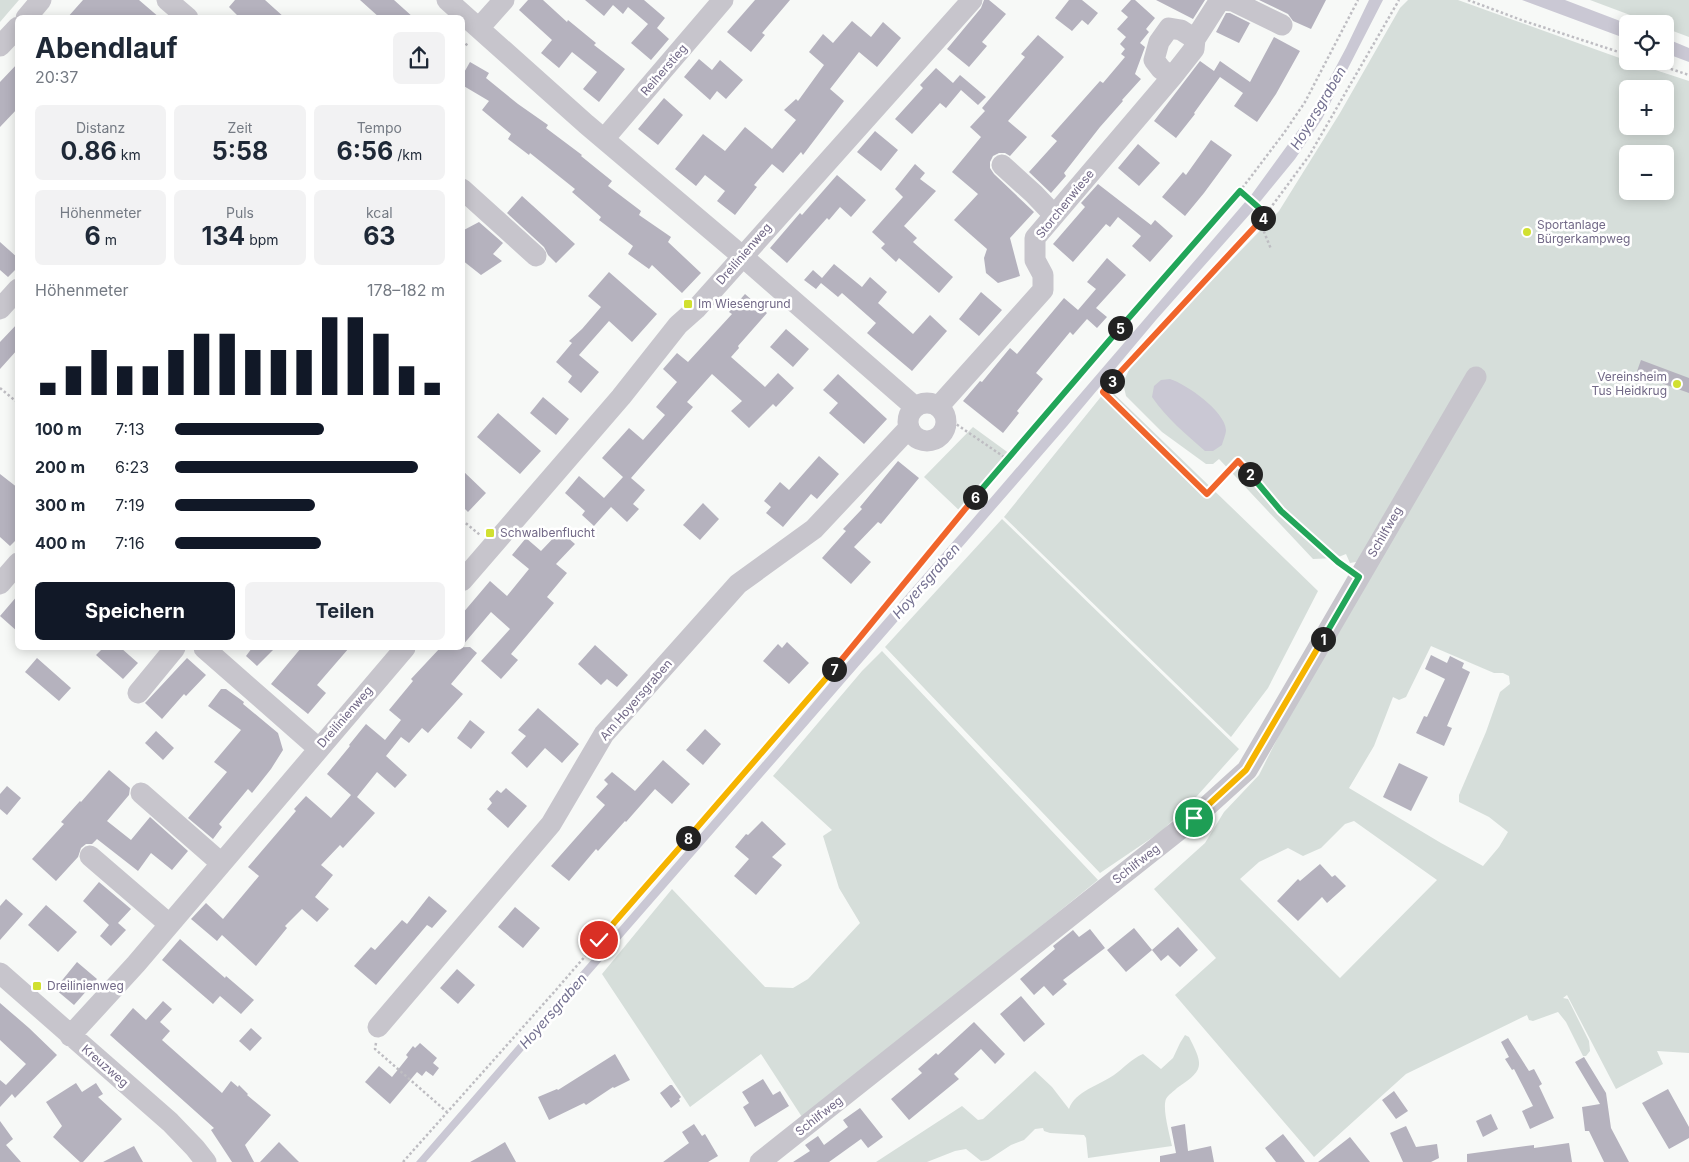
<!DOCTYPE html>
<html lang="de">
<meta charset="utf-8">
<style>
:root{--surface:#fff;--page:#f2f2f3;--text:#1f2937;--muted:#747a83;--accent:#111827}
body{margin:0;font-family:Inter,sans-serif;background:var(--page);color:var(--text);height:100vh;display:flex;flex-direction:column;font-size:19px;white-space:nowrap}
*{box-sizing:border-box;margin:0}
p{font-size:16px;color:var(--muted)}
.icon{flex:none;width:28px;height:28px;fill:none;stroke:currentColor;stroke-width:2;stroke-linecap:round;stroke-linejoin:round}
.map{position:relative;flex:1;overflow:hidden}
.sheet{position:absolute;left:15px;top:15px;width:450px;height:635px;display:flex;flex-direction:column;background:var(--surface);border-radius:8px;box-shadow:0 2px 12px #0003}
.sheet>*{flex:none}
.tools{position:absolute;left:1619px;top:15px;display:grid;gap:10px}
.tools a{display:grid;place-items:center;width:55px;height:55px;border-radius:8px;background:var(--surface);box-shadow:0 2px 12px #0003;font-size:25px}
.pin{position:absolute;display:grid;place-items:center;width:42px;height:42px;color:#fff;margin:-21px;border:2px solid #fff;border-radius:50%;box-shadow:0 1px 5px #0007}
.km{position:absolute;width:25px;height:25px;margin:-12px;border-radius:50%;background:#222;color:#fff;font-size:14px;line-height:25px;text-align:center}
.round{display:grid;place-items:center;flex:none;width:52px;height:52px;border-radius:8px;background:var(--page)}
.overview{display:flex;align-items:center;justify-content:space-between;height:85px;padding:0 20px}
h1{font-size:28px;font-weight:700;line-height:38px}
.figures{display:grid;grid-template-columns:repeat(3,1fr);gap:8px;height:85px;padding:5px 20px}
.figures div{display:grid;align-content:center;border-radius:8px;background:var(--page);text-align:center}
.figures b{font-size:25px;font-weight:700}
.figures small{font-size:14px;font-weight:400}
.figures p{font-size:14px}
.chart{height:140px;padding:10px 20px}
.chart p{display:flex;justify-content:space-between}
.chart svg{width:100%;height:90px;margin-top:5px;stroke:var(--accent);stroke-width:6}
.cta{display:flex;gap:10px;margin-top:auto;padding:10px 20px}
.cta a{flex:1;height:58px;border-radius:8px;background:var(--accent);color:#fff;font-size:20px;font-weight:700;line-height:58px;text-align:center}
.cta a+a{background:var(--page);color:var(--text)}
ul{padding:0 20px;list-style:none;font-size:16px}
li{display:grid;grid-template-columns:80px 60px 1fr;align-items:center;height:38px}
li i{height:12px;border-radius:6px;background:var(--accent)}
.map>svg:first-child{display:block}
</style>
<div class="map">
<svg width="1689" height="1162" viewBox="0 0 1689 1162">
<rect width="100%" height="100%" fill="#f7f9f7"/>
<path fill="#d6deda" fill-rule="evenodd" d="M0,0H19L0,22Z
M1408,0H1458L1628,61L1689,81V1053L1657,1051L1663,1064L1616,1089L1567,995L1563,998L1568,999L1589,1041L1590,1051L1586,1056H1583L1566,1022L1558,1012L1533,1021L1529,1020L1527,1015L1406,1074L1314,1157L1175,995L1216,958L1154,889L1205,843L1224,812L1259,775L1367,560L1350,563L1346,554L1336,558L1313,559L1219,459L1213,464H1206L1162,432L1126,396L1123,383L1132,363L1279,211L1340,113L1400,8ZM1628,89H1665V126H1628ZM1628,154H1665V191H1628ZM1431,646L1494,673H1503L1509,676L1510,684L1500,692L1486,732L1459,795V802L1489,817L1508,832L1499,847L1483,866L1441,843L1349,788L1374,746L1393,697L1399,700L1406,697ZM1354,821L1437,880L1340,978L1240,879L1259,862L1288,848L1303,856L1321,848L1345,824Z
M1590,0H1689V37L1665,28V24H1654Z
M1108,388L1318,591L1268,688L1231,737L1004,517Z
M973,427L1010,454L962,513L924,477Z
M1002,519L1239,749L1197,796L1162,831L1100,873L885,647Z
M882,651L1098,880L940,1008L802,1117L761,1054L690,1107L602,974L672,889L765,987L793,988L808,979L860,923L839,888L823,836L832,830L773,776L862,671Z
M1185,1035L1189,1037C1204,1066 1204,1070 1177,1088C1174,1091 1168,1095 1166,1099C1162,1109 1170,1136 1172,1146L1088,1158L1086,1138L1084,1135L1050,1133L1044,1131L1043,1128L1035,1129L1024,1140L1011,1145L988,1160L981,1161L966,1149L955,1151L927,1162H876L962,1106L978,1120L983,1119L1035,1071L1052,1087L1069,1109C1075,1091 1100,1085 1114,1075C1124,1068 1131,1059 1143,1054L1161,1069L1173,1058L1180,1043Z"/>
<path fill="#cac8d4" d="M1369,0H1383L1322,119L1295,159L1250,214L1156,320L1067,426L783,753L426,1162H416L776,747L838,673L971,521L1252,194L1313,110L1346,48Z
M1522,0H1565L1628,24L1627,39Z
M1665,38L1689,48V62L1665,53Z
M1170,379C1186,384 1225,411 1226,430C1226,434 1223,441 1222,445L1213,451H1205C1186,434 1167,419 1152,397L1154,386L1161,380Z"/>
<path fill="#b5b2be" d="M83,0H139L160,18H67Z
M235,0H265L285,18H240L229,7Z
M360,0H394L414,18H380Z
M528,0H543L567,22L568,20L596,43L594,45L625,69L599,102L583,89L597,72L572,52L559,68L541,53L552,40L519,10Z
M585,0H644L665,18L657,28L669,39L651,60L631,43L648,24L628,7L623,14L613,5L604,16Z
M755,0H790L762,33L765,35L751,52L727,32Z
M984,0H989L1006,14L982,42L987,46L969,67L947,49L981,8Z
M1069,0H1082L1098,13L1088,25L1082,20L1072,31L1055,18Z
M1131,0H1135L1155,18L1146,29L1149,32L1140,43L1145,47L1135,74L1141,79L1122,100L1123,101L1100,127L1064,173L1066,176L1051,193L1029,172L1057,141L1051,136L1100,81L1103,83L1125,57L1121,54L1125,49L1120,44L1126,37L1117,29L1128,17L1121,11Z
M1156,0H1205L1193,19Z
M1259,0H1326L1311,29L1293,21L1288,14Z
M1226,13H1230L1256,26L1250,23L1239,43L1216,32Z
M852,21L871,37L883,22L901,38L877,67L859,52L830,89L844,101L803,155L801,152L783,173L772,164L754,185L757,187L735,215L717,201L725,191L705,175L696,186L675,169L703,134L725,151L745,127L772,149L796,120L784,110L796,99L798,101L824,65L809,52L823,34L833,43Z
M1038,35L1064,57L1008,121L1027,137L1010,156L1005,153H999L993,156L990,162V168L994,174L1034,212L1010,238L1020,276L998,283L986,273L984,258L987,249L954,220L978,194L952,172L981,137L970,127L985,111L982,108L1025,57L1021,54Z
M1274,37L1300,51L1276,94L1257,122L1234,106L1243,93L1220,77L1194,113L1195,114L1176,138L1154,121L1200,61L1214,71L1220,61L1250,82Z
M699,59L712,70L720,60L743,80L726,99L717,91L710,100L684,77Z
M470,62L489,73L486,78L518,104L548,125L546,128L582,155L581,156L612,181L608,186L641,211L639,215L671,237L668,242L701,273L682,293L652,265L649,269L628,254L633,246L599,220L601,217L572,192L575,189L530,153L529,155L508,139L511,134L482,110L489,101L462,85V76Z
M18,63V108L0,127V82Z
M936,68L953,83L960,75L986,97L978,105L961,90L946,108L940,103L912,134L895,119L923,88L920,85Z
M664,98L683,115L658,145L638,129Z
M875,131L898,150L881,171L857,152Z
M1211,140L1232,155L1204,193L1185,216L1162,197L1183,172L1186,175Z
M1138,144L1160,163L1139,186L1118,168Z
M915,164L925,173L920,179L936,191L904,226L917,238L913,242L953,277L939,293L899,258L896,262L881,248L885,244L872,232L903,197L895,189Z
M837,175L866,200L851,217L840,207L829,220L827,218L787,263L770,248L800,213L802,215Z
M1098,184L1151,225L1155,220L1173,236L1150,262L1132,246L1141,236L1118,217L1110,227L1106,224L1073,262L1053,244L1085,207L1081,203Z
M522,196L575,244L556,263L548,255L544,247L507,213Z
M479,222L503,243L493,254L502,261L481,275L462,260V231Z
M0,242L18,258V267L8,277L0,270Z
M1107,258L1126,275L1096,308L1107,317L1097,328L1087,319L1073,335L1070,332L1036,373L1043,379L1017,411L1019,413L1003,433L963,401L980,381L982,382L1010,348L1017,354L1064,298L1078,310L1096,289L1087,282Z
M834,264L862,287L870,277L887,292L878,303L913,334L930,315L947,331L912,371L867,333L876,323L842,293L838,297L821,283L816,289L804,280L813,270L822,278Z
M609,272L657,314L632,342L609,321L579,355L599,372L581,393L568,382L572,376L556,362L572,343L569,341L582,329L601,307L588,296Z
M981,292L1002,310L979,336L959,319Z
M745,294L767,313L738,346L739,348L731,357L765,387L778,373L794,388L776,407L773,404L749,428L731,411L742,401L712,374L687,402L693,407L631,478L645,490L633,504L639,509L627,522L611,507L594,526L582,515L585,511L565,493L579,476L604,498L623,477L602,458L629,428L643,440L665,415L656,407L677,382L663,369L677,353L688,362L732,314L729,312Z
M18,323V349L0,369V342Z
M786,329L809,349L793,367L770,347Z
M1641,360L1689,378V393L1636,374Z
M838,374L887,419L864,444L829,413L838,403L823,390Z
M543,397L569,419L556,435L530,413Z
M498,413L541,451L520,474L477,437Z
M819,456L839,474L817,499L811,494L783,527L766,513L771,507L764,501L780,482L789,490Z
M898,461L919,478L881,524L878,522L854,547L871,562L851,584L822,558L846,531L843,529L862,509L860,507Z
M462,470L486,493L468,512L462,506Z
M0,474L18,488V538L10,546L0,537Z
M703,503L719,519L700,540L683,525Z
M560,531L575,544L556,564L567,573L547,597L554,603L511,654L518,660L501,679L481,661L510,629L491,612L462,646V614L490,581L507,596L529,569L512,555L526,538L541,551Z
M18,595V632L0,616Z
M787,642L809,663L789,684L763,661L778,644L782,648Z
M595,645L628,675L617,687L607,679L601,685L578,664Z
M470,647L477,653L451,684L463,694L428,733L422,728L409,743L401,737L386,756L407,775L395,788L377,772L357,797L375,813L343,848L340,845L321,865L333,875L315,897L329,909L317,922L302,909L285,926L287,928L256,966L222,935L217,941L191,919L206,903L223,919L259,876L248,867L296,811L294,809L306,796L331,818L351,795L327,774L350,746L349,745L366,724L385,740L401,720L389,710L413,681L411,679L440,648Z
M103,648H121L138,663L123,679L96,655Z
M252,648H275L257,666L246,656Z
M301,648H349L317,685L326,693L308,714L271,684Z
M1431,655L1447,663L1450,656L1464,663L1462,668L1470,672L1447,726L1452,728L1444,746L1416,733L1424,716L1427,717L1445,679L1425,669Z
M37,658L71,688L59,701L25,672Z
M187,658L206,675L186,696L184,694L162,719L145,703Z
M221,689H226L244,702L243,704L278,733L283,750L271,769L252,793L248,789L219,824L222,827L213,839L188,818L227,772L214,762L241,730L208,706Z
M538,708L579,744L562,763L545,748L527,768L511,753L526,736L518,730Z
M470,720L485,732L471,749L457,738Z
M705,729L721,744L703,765L686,750Z
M156,731L174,748L163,760L145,743Z
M663,760L690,784L672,804L655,789L626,822L625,821L598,851L596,849L569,881L551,866L605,805L596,797L608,784L604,780L612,772L635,791Z
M1399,763L1428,777L1411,811L1383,797Z
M109,770L130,788L129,795L107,821L131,840L150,817L188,851L172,870L151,853L138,871L97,839L92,844H86L81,848L78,857L56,881L32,859L64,824L61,822L80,801L81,802Z
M7,786L21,798L7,815L0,809V794Z
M506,788L527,806L508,828L487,809L492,803L489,799L497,790L501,793Z
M762,821L786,844L772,857L782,865L756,895L734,876L749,859L735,847L746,834L748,835Z
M1320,864L1332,877L1335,875L1346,886L1327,903L1322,897L1298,921L1277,901L1298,879L1300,881Z
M99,882L131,909L118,923L126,930L111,946L100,936L109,925L83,901Z
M429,896L447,911L432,928L427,925L376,985L354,966L371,947L375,950L402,920L407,924Z
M6,899L23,914L0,940V906Z
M46,905L77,932L58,952L28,925Z
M515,907L540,928L523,948L498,927Z
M1178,927L1198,950L1180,967L1168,955L1161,961L1152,950Z
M1134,928L1152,950L1126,972L1107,950Z
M1090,929L1105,948L1063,980L1067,984L1053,996L1044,986L1034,995L1020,979L1055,949L1053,946L1073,930L1079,937Z
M180,939L225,978L226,976L254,1000L241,1014L220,996L213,1004L162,960Z
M77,962L97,979L74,1005L55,989Z
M457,969L475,985L458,1004L440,988Z
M1021,996L1045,1024L1024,1042L1000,1014Z
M163,1001L172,1009L160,1022L170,1031L162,1040L222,1093L231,1081L238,1087L239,1085L248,1094L247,1095L271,1115L245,1145L254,1162H232L211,1130L214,1128L110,1035L133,1008L146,1020Z
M0,1003L29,1028L57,1055L15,1098L12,1094L0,1107V1080L6,1085L26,1064L0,1040Z
M974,1022L1005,1054L995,1064L981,1049L954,1074L959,1079L909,1120L891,1099L922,1073L918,1069L936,1053L938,1055Z
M251,1028L262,1038L250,1051L239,1041Z
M1508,1038L1529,1071L1534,1069L1542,1084L1539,1086L1554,1118L1530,1129L1522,1111L1533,1106L1514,1069L1512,1070L1505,1059L1509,1057L1501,1042Z
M420,1043L437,1058L433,1063L439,1068L433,1076L426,1071L422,1076L417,1072L390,1104L365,1082L379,1066L392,1077L408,1057L406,1055L413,1046L415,1048Z
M615,1054L630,1080L614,1088L613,1087L586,1105L584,1103L549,1120L538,1097L557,1089L558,1090Z
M1584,1057L1606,1093L1611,1128L1629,1162H1604L1589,1131H1585L1582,1107L1600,1104L1575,1062Z
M763,1079L773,1095L780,1091L789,1106L755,1127L743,1107L749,1103L742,1092Z
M76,1083L82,1092L96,1083L103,1094L98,1097L122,1119L83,1162H80L53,1137L62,1126L46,1102Z
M670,1085H672L681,1097L679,1099L680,1101L671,1108L660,1093Z
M1668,1089L1689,1127V1138L1669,1149L1642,1103Z
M1394,1091L1408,1111L1396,1119L1382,1100Z
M860,1108L883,1137L868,1148L861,1139L829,1162H793L810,1151L805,1145L818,1136L824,1145L848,1127L843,1120Z
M1491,1114L1498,1129L1483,1137L1476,1121Z
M0,1121L13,1139L6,1145L21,1162H0Z
M694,1124L702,1136L705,1134L718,1156L708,1162H663L689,1143L682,1132Z
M1185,1124L1188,1151L1211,1146L1214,1162H1160V1156L1176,1153L1171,1127Z
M1406,1126L1416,1147L1437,1144L1439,1158L1431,1162H1403L1390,1133Z
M1283,1134L1305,1162H1276L1265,1148Z
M1350,1137L1370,1162H1318Z
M279,1142L299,1162H260Z
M505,1142L516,1162H470L490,1151Z
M1569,1143L1572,1162H1467V1154L1534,1145V1148Z
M134,1146L143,1162H103Z"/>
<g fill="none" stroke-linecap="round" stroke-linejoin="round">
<path stroke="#bebdc2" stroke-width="2.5" stroke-dasharray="2.5 2.5" stroke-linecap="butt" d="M1468,0L1524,21L1628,55
M462,49L468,43
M1647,61L1689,75
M1240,191L1267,214
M1260,222L1271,249
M0,388L18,403
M947,423L956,424L1007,459L1240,191L1284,133L1305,102L1358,0
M462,520L480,535
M1346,567L1281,511L1238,461L1207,494L1103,392L1260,222L1309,156L1399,0
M376,1043L375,1049L447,1112
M403,1162L555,991L819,686L1007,459"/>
<path stroke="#c7c5cc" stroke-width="21" d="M167,0L188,18
M447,0L586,124L742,256L915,407
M1220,0L1233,1L1282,25
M26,18L41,0
M479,28L504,0
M1195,39L1220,0
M0,46L18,27
M604,139L723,0
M1002,165L1034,194L1054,215
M462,189L536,256
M0,309L18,289
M908 422a19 19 0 1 1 38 0a19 19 0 1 1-38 0Z
M939,406L1043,290V275L1035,260V238L1172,77L1161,69L1154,60L1159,42L1169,28L1181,30L1195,39L1194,49L1172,77
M462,581L621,397L678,325L696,309L972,0
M0,584L18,563
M204,648L318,748
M138,693L175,648
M141,793L221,863
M90,856L169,924
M0,973L170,1122L195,1148L206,1162
M378,1027L551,824L604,734L738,584L814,529L909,428
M70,1036L136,964L405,648
M760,1162L1194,818L1247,770L1476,377"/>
</g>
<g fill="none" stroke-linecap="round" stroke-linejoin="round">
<g stroke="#fff" stroke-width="10">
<path id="split-1" d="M1194,818L1246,770L1323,639"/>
</g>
<g stroke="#fff" stroke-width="10">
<path id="split-2" d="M1250,474L1281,511L1338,562L1359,577L1323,639"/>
</g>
<g stroke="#fff" stroke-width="10">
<path id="split-3" d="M1112,381L1103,392L1207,494L1238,461L1250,474"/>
</g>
<g stroke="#fff" stroke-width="10">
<path id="split-4" d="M1112,381L1263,218"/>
</g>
<g stroke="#fff" stroke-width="10">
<path id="split-5" d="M1120,328L1240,191L1266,214L1263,218"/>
</g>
<g stroke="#fff" stroke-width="10">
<path id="split-6" d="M975,497L1120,328"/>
</g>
<g stroke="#fff" stroke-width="10">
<path id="split-7" d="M834,669L975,497"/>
</g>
<g stroke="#fff" stroke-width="10">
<path id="split-8" d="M688,838L834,669"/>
</g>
<g stroke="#fff" stroke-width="10">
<path id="split-9" d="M599,940L688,838"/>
</g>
<use href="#split-1" stroke="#f5b400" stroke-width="6"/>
<use href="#split-2" stroke="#22a559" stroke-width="6"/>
<use href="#split-3" stroke="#f0652b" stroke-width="6"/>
<use href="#split-4" stroke="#f0652b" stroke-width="6"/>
<use href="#split-5" stroke="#22a559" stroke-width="6"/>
<use href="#split-6" stroke="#22a559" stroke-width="6"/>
<use href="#split-7" stroke="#f0652b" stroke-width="6"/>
<use href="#split-8" stroke="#f5b400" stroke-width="6"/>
<use href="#split-9" stroke="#f5b400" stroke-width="6"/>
</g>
<g fill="#d1e030" stroke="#fff" stroke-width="2">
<circle cx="1527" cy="232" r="5"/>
<rect x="683" y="299" width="10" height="10" rx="2.5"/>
<circle cx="1677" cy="384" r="5"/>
<rect x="485" y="528" width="10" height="10" rx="2.5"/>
<rect x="32" y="981" width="10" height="10" rx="2.5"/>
</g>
<g text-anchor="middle" stroke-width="5" stroke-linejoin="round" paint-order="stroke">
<g font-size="12" fill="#726987" stroke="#fff">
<text transform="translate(664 70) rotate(-49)" y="4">Reiherstieg</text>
<text transform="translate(1065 204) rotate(-51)" y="4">Storchenwiese</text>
<text transform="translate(744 254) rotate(-49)" y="4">Dreilinienweg</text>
<text transform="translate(1385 532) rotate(-60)" y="4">Schilfweg</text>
<text transform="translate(636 700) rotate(-49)" y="4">Am Hoyersgraben</text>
<text transform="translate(345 717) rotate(-49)" y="4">Dreilinienweg</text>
<text transform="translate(1136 864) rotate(-38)" y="4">Schilfweg</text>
<text transform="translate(105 1066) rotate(41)" y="4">Kreuzweg</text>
<text transform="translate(819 1116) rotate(-38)" y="4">Schilfweg</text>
</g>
<g font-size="12" fill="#726987" stroke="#fff" text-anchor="start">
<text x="1537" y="229">Sportanlage<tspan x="1537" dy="14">Bürgerkampweg</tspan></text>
<text x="698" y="308">Im Wiesengrund</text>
<text x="1667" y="381" text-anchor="end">Vereinsheim<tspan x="1667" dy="14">Tus Heidkrug</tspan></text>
<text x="500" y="537">Schwalbenflucht</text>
<text x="47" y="990">Dreilinienweg</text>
</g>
<g font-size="14" font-style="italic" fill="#737090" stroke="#fff">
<text transform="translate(1318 108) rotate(-59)" y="5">Hoyersgraben</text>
<text transform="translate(926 581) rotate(-49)" y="5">Hoyersgraben</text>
<text transform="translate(553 1011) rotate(-49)" y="5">Hoyersgraben</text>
</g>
</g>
</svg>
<div class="tools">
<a><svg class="icon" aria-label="locate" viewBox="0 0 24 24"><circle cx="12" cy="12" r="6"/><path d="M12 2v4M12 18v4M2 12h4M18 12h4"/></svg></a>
<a>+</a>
<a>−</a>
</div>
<div class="pin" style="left:1194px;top:818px;background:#1e9e55"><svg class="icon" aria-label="arrive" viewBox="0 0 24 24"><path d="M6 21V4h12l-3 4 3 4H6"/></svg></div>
<div class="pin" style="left:599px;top:940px;background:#d93025"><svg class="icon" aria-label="check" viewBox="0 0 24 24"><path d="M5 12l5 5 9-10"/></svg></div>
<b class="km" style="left:1323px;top:639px">1</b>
<b class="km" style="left:1250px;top:474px">2</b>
<b class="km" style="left:1112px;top:381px">3</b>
<b class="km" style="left:1263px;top:218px">4</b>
<b class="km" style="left:1120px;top:328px">5</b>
<b class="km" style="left:975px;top:497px">6</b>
<b class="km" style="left:834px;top:669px">7</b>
<b class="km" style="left:688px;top:838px">8</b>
<section class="sheet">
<div class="overview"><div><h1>Abendlauf</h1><p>20:37</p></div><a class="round"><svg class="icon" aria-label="share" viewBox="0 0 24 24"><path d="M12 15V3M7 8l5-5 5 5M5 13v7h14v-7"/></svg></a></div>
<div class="figures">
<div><p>Distanz</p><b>0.86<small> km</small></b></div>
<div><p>Zeit</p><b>5:58</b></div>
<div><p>Tempo</p><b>6:56<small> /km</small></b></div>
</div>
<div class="figures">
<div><p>Höhenmeter</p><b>6<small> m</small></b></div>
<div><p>Puls</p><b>134<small> bpm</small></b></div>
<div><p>kcal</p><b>63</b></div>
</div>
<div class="chart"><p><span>Höhenmeter</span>178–182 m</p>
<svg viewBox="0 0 160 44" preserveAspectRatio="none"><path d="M5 44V38M15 44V30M25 44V22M35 44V30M45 44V30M55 44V22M65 44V14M75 44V14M85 44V22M95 44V22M105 44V22M115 44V6M125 44V6M135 44V14M145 44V30M155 44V38"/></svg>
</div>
<ul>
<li><b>100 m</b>7:13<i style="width:55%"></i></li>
<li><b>200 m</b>6:23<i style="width:90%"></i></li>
<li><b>300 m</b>7:19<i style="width:52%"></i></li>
<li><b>400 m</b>7:16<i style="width:54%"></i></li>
</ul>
<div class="cta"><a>Speichern</a><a>Teilen</a></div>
</section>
</div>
